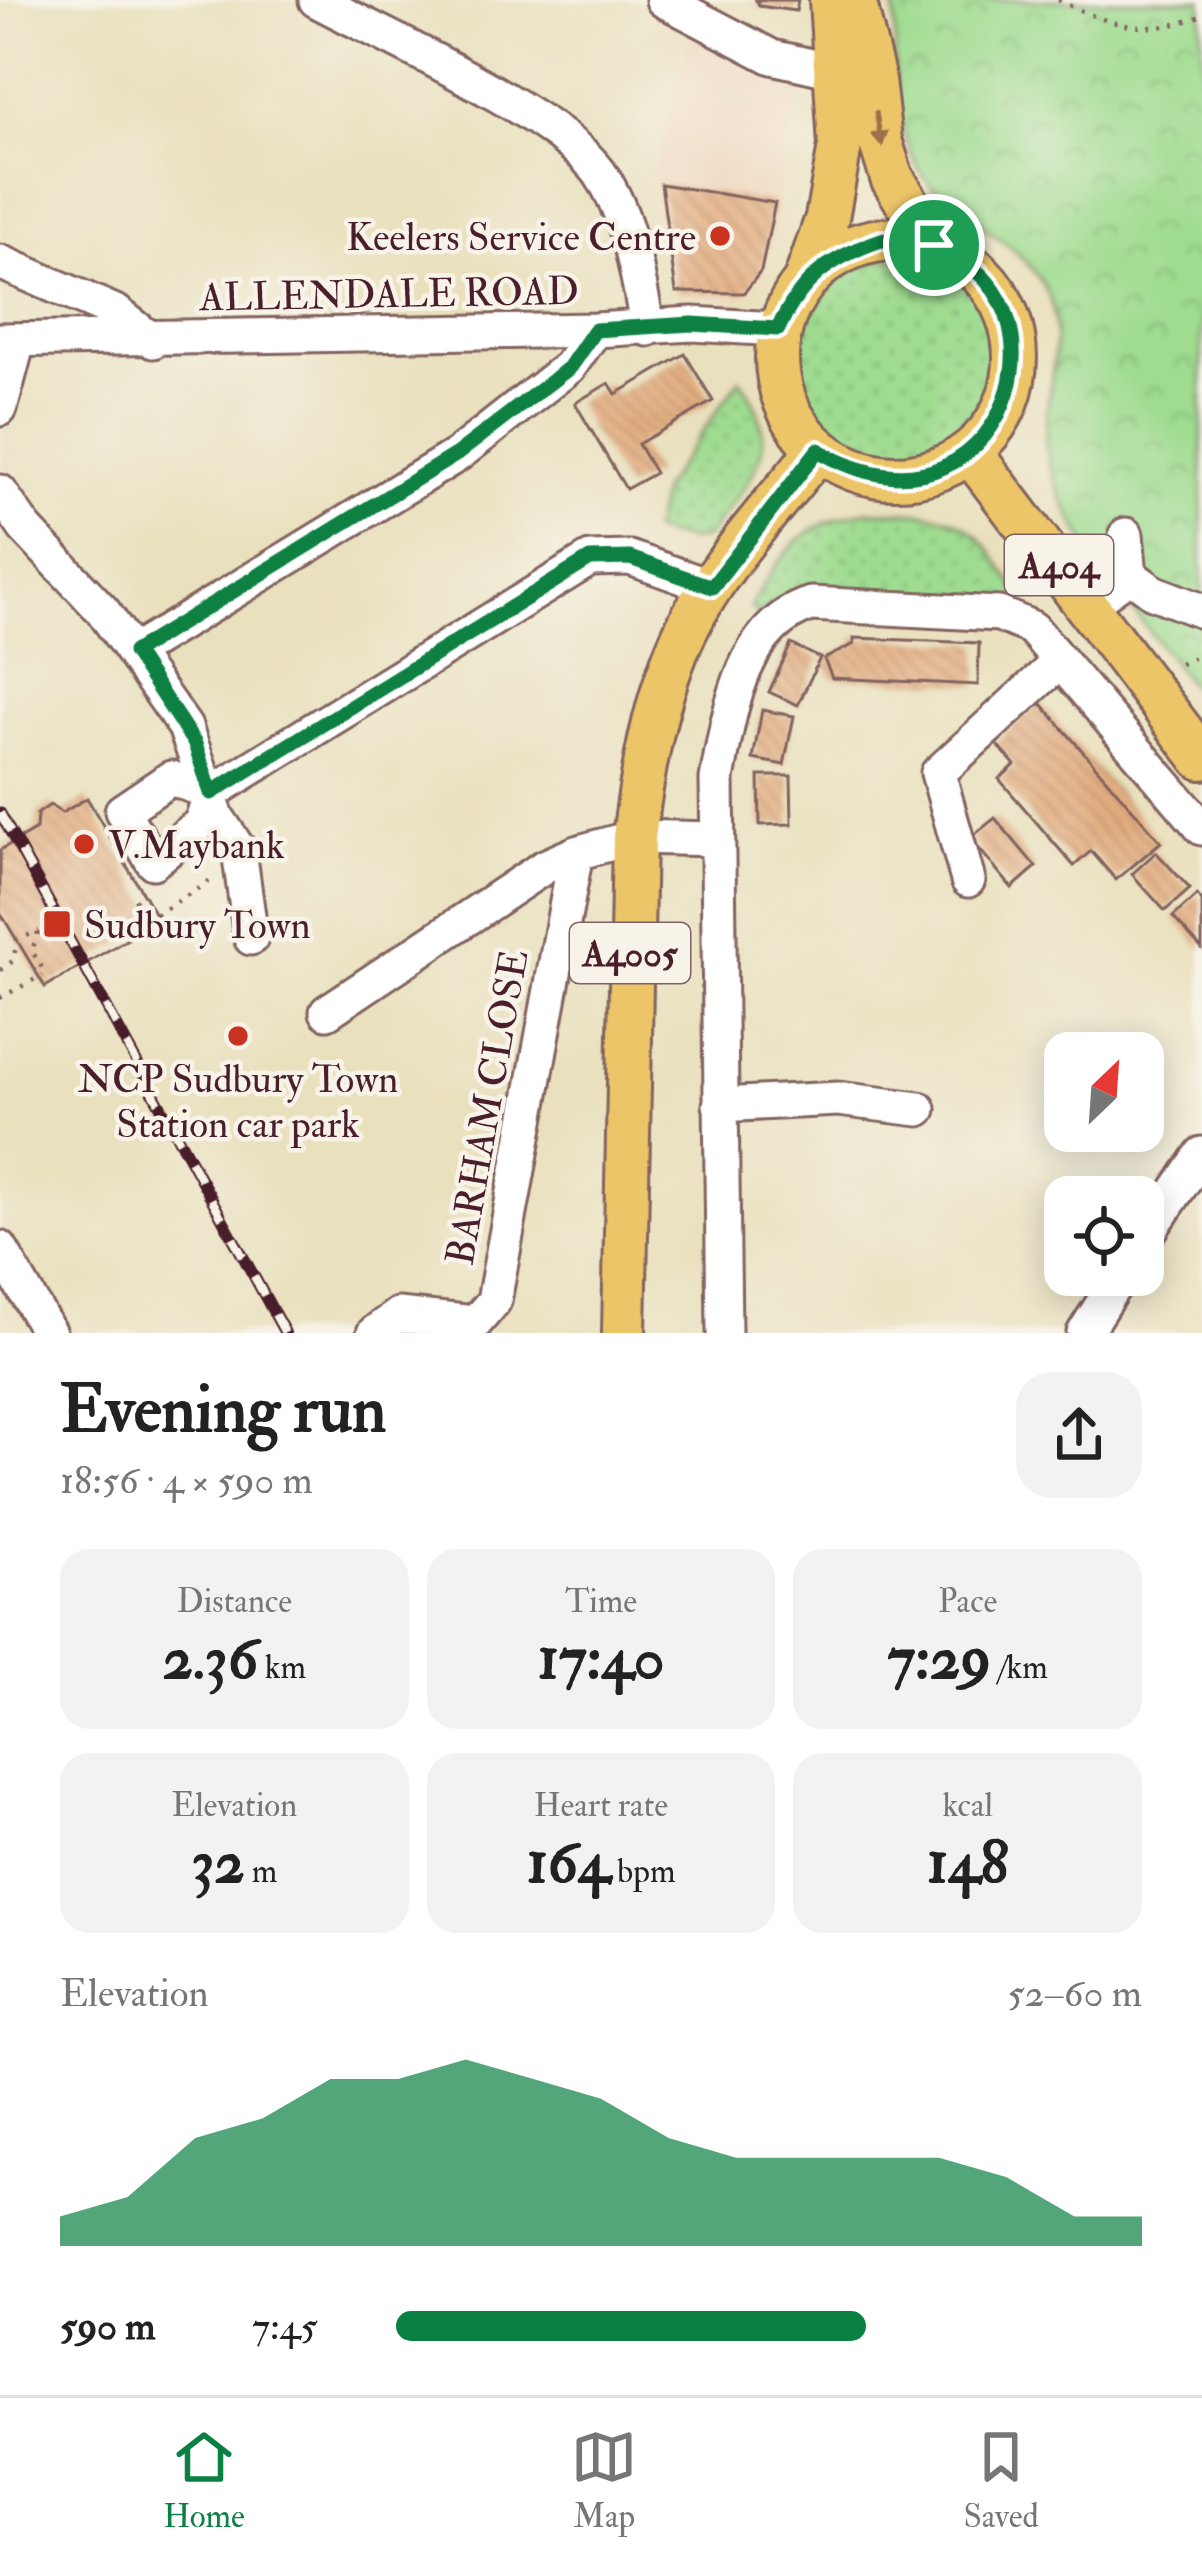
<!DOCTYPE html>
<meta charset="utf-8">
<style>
:root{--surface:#fff;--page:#f2f2f2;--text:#222;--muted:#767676;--line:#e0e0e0;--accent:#0b8043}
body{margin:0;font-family:"IM FELL Double Pica",serif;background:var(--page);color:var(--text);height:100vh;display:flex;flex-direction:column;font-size:45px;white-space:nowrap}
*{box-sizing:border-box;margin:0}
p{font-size:39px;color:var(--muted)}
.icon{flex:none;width:66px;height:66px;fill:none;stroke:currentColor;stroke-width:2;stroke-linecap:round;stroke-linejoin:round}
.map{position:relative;height:1333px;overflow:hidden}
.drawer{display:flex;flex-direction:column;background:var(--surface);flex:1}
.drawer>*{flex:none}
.needle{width:78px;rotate:25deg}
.fabs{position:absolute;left:1044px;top:1032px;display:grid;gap:24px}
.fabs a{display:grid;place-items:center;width:120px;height:120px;border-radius:24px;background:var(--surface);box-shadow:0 6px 30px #0003;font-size:60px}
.pin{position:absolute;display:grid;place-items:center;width:102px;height:102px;color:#fff;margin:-51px;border:6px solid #fff;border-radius:50%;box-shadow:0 3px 12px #0007}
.round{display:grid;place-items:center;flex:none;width:126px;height:126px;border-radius:36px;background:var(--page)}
.headline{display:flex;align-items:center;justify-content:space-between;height:204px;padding:0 60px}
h1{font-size:66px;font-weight:700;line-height:90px}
.figures{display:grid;grid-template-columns:repeat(3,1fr);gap:18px;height:204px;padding:12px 60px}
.figures div{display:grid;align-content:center;border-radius:30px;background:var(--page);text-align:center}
.figures b{font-size:60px;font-weight:700}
.figures small{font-size:33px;font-weight:400}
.figures p{font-size:33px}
.chart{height:336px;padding:24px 60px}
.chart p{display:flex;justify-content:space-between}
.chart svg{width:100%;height:216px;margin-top:12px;fill:var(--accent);opacity:.7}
ul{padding:0 60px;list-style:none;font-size:39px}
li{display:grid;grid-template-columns:192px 144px 1fr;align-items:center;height:90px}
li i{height:30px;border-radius:15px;background:var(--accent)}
.tab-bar{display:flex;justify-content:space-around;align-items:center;height:168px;border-top:3px solid var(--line);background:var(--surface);font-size:33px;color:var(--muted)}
.tab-bar a{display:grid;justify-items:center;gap:6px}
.tab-bar .on{color:var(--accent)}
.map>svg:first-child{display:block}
</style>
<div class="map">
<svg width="1202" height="1333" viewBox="0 0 1202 1333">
<defs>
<pattern id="grass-dots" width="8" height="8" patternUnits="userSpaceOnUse" patternTransform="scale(3)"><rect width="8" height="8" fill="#9fdc90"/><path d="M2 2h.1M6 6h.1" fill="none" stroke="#8abc7c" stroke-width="1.8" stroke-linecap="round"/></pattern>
<pattern id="park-crowns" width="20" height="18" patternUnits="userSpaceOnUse" patternTransform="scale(3)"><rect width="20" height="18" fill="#9fdc90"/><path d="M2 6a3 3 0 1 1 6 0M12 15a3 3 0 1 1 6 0" fill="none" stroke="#8abc7c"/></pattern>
<pattern id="building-back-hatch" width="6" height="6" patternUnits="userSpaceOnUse" patternTransform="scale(3)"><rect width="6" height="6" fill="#e2ad80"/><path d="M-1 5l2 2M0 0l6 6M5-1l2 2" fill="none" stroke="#c3946f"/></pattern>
</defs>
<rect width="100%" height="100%" fill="#f7f3e8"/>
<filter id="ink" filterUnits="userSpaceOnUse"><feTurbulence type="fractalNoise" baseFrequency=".00833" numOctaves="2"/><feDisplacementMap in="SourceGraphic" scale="24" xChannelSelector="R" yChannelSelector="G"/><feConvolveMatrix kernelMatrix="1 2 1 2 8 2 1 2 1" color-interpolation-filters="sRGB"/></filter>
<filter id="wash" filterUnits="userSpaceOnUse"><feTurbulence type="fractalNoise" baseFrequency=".004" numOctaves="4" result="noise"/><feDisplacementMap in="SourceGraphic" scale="48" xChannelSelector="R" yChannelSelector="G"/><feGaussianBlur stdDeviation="2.7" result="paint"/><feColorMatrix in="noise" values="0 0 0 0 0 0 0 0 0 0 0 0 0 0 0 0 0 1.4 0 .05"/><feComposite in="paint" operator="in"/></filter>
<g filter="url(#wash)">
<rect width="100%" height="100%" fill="#e9e0bd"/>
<path fill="#efd6bc" d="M694,22L800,78L765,271L744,299L677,297L651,181Z"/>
<path fill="url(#grass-dots)" stroke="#747e5e" stroke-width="3" d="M800 359a101 101 0 1 1 202 0a101 101 0 1 1-202 0Z
M740,379C789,450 750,476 708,537L689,541L652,532L662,489Z
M866,511C974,512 970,519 1028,607L992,599L794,592L757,614L750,607C784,550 799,525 866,511Z"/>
<path fill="url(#park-crowns)" stroke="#747e5e" stroke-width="3" d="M895,0H1202V701C1155,635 1063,533 1048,457C1037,402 1073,337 1044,286C1018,242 972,224 936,190C887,144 896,62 895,0Z"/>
<g id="blocks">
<path fill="url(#building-back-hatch)" d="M756,0H798L796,11L759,6Z
M661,184L775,203L761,271L744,293L676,292Z
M685,354L713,401L638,444L655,473L626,489L575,403L609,383L616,394Z
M854,638L979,643L978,685L832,678L824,659L854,644Z
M791,644L820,658L798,705L769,692Z
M1041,703L1161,842L1116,880L1091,851L1074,866L999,779L1015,765L995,742Z
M762,710L794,716L784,765L753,759Z
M759,776H791L792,824L760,825Z
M87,798L159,921L45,987L0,912V850L36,829L37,814L50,805L62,813Z
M995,818L1036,867L1012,888L970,838Z
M1156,852L1190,889L1165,911L1132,874Z
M1197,895L1202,901V949L1173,917Z"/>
</g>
</g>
<g filter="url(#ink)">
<use href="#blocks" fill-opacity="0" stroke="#82635e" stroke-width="3"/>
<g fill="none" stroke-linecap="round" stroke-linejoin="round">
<g stroke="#82635e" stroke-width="39">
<path id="minor" d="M316,0C385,37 556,113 599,172C631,217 637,276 648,329
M663,0L772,57L834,71
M0,262L117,313L153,341
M0,340L595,330L692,324L778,329
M0,409L18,341
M0,492L25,528L103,611L185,727L217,817L239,850L251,938
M1126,535L1130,575
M1089,604L1130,575L1153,592L1202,611
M134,652L457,455L569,367L595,330
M211,793L171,778L122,811L153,862L201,823L211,793L590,559L630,558L711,587
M968,880L938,773L1059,662
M327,1012L544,867L576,853
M720,1105L838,1099L919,1109
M1143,1240L1202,1154
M0,1248L49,1333
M374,1333L398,1315L475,1323L494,1301L576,853L634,837L716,839
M724,1333L717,779C729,715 740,626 811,604L999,614L1032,628L1202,828
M1084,1333L1121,1275"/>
</g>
<g stroke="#82635e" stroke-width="48">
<path id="major" d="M854,0L872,72L880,140L892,178L934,245
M777 358a119 119 0 1 1 238 0a119 119 0 1 1-238 0Z
M805,281L827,218L840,146L831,0
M970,452L1202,758
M624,1333L634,837C643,768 656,693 686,630C718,564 773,507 818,450"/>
</g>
<path stroke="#82635e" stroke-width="4.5" stroke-dasharray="3 9" stroke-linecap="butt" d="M1058,0C1107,24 1149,39 1202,15
M1180,664L1202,654
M135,899L144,916
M156,915L213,879
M38,932L32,951L44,971
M0,970L13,961L17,940L39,931
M0,998L43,975"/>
<use href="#minor" stroke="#fff" stroke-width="33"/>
<use href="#major" stroke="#edc569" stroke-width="42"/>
<g stroke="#4a1f2b" stroke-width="12">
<path id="rail" d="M0,813L285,1333"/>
</g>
<use href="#rail" stroke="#f7f3e8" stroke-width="8" stroke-dasharray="22" stroke-linecap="butt"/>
</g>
<defs><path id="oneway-solid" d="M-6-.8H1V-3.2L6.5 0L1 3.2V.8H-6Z" transform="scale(3)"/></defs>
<use fill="#9c724a" href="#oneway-solid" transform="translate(879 129) rotate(80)"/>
</g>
<g fill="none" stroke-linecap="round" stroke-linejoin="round" filter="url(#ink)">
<g stroke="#fff" stroke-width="24">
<path id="route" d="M881,240C1106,242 1016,568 818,450L712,587L630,558L590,559L211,793L195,744L134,652L457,454L569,368L595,330L692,324L778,329C801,279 830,258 881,240Z"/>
</g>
<use href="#route" stroke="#0b8043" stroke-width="15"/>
</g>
<g fill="#c8321e" stroke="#f7f3e8" stroke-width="4.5">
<circle cx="720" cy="236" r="12"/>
<circle cx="84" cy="844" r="12"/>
<rect x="42" y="909" width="30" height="30" rx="6"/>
<circle cx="238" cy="1036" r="12"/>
</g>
<g text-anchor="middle" stroke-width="9" stroke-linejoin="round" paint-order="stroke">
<g fill="#f7f3e8" stroke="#7e5f64" stroke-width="3">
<rect x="1005" y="535" width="108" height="60" rx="9"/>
<rect x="570" y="923" width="120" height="60" rx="9"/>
</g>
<g font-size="36" font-weight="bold" fill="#4a1f2b">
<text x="1059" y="578">A404</text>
<text x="630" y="966">A4005</text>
</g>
<g font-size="39" fill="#4a1f2b" stroke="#f7f3e8" text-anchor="start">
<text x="696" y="250" text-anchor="end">Keelers Service Centre</text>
<text x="108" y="858">V.Maybank</text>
<text x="84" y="938">Sudbury Town</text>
<text x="238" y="1092" text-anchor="middle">NCP Sudbury Town<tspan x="238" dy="45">Station car park</tspan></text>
</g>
<g font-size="39" fill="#4a1f2b" stroke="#f7f3e8">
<text transform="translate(389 293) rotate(-1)" y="14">ALLENDALE ROAD</text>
<text transform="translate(486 1107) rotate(-80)" y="14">BARHAM CLOSE</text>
</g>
</g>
</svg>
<div class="fabs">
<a><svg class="needle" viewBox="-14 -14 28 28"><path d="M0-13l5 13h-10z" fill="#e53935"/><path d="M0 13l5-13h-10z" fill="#767676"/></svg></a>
<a><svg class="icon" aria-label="locate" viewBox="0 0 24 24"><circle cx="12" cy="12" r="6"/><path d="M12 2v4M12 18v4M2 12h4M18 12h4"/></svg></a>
</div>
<div class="pin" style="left:934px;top:245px;background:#1e9e55"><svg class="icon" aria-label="arrive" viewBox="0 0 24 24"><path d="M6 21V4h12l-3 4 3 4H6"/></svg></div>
</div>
<section class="drawer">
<div class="headline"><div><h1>Evening run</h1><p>18:56 · 4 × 590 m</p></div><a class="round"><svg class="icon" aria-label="share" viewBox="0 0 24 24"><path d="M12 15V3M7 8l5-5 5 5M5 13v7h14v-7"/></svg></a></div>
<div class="figures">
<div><p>Distance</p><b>2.36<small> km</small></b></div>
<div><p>Time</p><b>17:40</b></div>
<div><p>Pace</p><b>7:29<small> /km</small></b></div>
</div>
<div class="figures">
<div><p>Elevation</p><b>32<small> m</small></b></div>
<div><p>Heart rate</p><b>164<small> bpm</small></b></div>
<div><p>kcal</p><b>148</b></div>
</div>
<div class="chart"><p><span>Elevation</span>52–60 m</p>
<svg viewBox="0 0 160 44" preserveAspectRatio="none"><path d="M0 44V38L10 34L20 22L30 18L40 10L50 10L60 6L70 10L80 14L90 22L100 26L110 26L120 26L130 26L140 30L150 38L160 38V44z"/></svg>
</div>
<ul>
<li><b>590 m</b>7:45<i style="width:63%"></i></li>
</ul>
</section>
<nav class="tab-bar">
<a class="on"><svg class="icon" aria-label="home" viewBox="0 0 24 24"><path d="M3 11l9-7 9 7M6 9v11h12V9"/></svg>Home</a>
<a><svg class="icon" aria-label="map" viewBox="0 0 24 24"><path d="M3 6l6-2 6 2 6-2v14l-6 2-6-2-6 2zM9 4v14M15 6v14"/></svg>Map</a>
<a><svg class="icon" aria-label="saved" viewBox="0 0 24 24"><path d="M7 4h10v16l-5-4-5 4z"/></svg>Saved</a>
</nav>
